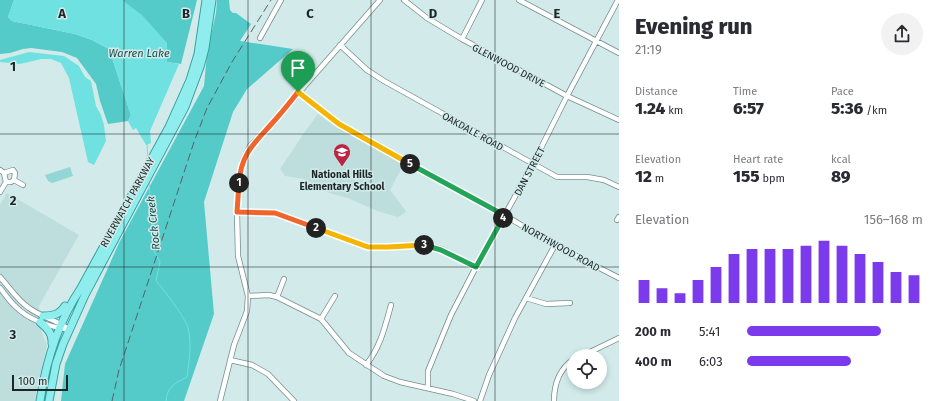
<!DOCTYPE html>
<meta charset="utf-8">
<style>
:root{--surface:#fff;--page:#f2f2f3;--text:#2b2b33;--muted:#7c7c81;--accent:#7c3aed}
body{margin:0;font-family:"Fira Sans",sans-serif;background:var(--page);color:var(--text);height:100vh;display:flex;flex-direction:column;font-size:15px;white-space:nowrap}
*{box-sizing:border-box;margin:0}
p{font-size:13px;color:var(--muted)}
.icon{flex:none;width:22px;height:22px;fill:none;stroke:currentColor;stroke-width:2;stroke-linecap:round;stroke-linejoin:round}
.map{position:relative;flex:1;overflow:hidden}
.drawer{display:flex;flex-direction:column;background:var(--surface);width:320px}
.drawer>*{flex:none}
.controls{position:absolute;left:567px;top:349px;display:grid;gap:8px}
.controls a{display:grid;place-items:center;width:40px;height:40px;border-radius:50%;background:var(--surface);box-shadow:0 2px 6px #0003;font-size:20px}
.scale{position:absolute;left:12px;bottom:10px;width:56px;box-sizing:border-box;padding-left:4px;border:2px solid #1c2626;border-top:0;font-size:11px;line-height:14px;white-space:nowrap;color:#1c2626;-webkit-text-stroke:3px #d2ebea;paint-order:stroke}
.pin{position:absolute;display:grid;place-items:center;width:34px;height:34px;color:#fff;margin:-41px -17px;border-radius:50% 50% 50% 0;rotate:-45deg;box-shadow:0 0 4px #0007}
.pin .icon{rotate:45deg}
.km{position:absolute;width:20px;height:20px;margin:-10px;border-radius:50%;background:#222;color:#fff;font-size:11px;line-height:20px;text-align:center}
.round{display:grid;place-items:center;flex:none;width:42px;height:42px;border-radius:21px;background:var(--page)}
.head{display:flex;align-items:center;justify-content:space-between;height:68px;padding:0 16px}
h1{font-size:22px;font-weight:800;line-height:30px}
.stats{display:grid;grid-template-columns:repeat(3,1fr);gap:6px;height:68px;padding:4px 16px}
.stats div{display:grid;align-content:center}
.stats b{font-size:17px;font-weight:800}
.stats small{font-size:11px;font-weight:400}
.stats p{font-size:11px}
.chart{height:112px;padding:8px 16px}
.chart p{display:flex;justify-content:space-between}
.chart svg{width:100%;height:72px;margin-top:4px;stroke:var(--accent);stroke-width:6}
ul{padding:0 16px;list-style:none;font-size:13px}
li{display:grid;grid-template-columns:64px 48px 1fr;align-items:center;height:30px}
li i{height:10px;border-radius:5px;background:var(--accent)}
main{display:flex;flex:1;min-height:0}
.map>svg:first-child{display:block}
</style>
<main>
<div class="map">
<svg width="619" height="401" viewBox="0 0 619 401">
<rect width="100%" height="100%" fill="#d2ebea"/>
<path fill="#bddedd" d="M318,114L332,124L404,164L390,190L406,211L405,213L398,217L377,211L348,198L329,193L304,179L285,176L280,169L304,133Z
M7,193L79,235L39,306L41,330L47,346L36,392L35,401H0V205Z"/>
<path fill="#92d6d5" d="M70,167L73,176L52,183L48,181L45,175Z"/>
<path fill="#54cac9" d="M0,0H14L8,17L12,21L75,34L92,40L109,49L131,115L128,121L108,124L100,101L96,84L77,58L62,52L31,48L23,49L10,53L0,54Z
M122,0H197L181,64L167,62Z
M217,0H229L230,10L233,13H236L251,24L240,41L293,49L247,89L233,112L204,202L214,314L184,401H61L65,364L119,243L204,86L207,54L216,13Z"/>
<path fill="#6ee1e0" d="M14,0H122L142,15L167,43V62L179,64L150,131L151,143L146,145L136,128L133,130L128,121L131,115L109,49L92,40L75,34L12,21L8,17Z
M29,52L64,56L79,66L85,77L91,81L96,106L101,115L104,125L106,141L94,165L88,162L69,78L61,63L51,59H41L20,64L0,62V60Z"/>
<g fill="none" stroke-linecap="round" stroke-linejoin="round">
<path stroke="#6ee1e0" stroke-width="1" d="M147,144L148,159
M149,182L154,251L160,262L156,281C163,288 186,319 188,328C192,344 189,361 187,377C175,383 167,387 166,401"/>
<g stroke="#768d8d" stroke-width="6">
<path id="street" d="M404,0L427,18L462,39L567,96L619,120
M519,0L619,53
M260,38L281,0
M462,39L482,0
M340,45L367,70L384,81L557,177H587L604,180L619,187
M299,92L339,124L411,165L504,215L555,245L619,278
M0,170L4,173L6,182
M4,173L13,170L15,173L14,180L11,182H6
M14,180L23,185
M0,192L6,182
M237,212L275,213L368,247H388L424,245L441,249L476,267
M617,220L619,217
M0,277C9,287 18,301 29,308C43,318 57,320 70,330
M0,288C5,294 10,302 16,307C30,321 51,327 70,330
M248,296L269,295L277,297L321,319L349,353L384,376L400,382L453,394L474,401
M277,297L284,279
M526,298L546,304L570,303
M321,319L335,296
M582,356L619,338
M230,360L252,365L268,374L294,401
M366,365C380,348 385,327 391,305
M428,388V371L451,315L476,267L533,164L567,96L618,0
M220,401L234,345L247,311L248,296L238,256L237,212L239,177L243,160L250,146L274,121L380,0
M480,401L489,375L515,318L555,245
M554,401C554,384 559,369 574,359"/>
</g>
<g stroke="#36a0a0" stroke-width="9">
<path id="primary" d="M43,316C53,316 59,315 65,306
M40,322C47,328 53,334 52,343
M40,401C46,361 58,322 81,288L169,127L190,80L198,54L206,0
M49,401L56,364L63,344L85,295L185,107L200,67L205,48L212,0"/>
</g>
<use href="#street" stroke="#fff" stroke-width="4.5"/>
<use href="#primary" stroke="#8feeed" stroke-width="7"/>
<path stroke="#556363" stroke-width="1" stroke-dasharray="8 4" stroke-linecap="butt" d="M112,401L119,370L149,279L194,142L207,108L232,62L271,0"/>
</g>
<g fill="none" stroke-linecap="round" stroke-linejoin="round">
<g stroke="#fff" stroke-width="8">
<path id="split-1" d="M239,183C241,152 256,142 275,120C283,111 291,101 298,92"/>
</g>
<g stroke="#fff" stroke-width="8">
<path id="split-2" d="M239,183L237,212L275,213L316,228"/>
</g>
<g stroke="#fff" stroke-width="8">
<path id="split-3" d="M316,228L368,247H388L424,245"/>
</g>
<g stroke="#fff" stroke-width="8">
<path id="split-4" d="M424,245L441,250L476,267L503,218"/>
</g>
<g stroke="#fff" stroke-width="8">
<path id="split-5" d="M410,164L504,215L503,218"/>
</g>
<g stroke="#fff" stroke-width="8">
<path id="split-6" d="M298,92L339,124L410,164"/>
</g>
<use href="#split-1" stroke="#f0652b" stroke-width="5"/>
<use href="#split-2" stroke="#f0652b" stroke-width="5"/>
<use href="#split-3" stroke="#f5b400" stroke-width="5"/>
<use href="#split-4" stroke="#22a559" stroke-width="5"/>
<use href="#split-5" stroke="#22a559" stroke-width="5"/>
<use href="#split-6" stroke="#f5b400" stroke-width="5"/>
</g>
<path fill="none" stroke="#1c2626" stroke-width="1" stroke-opacity="0.55" d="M124,0V401M248,0V401M371,0V401M495,0V401M0,134H619M0,267H619"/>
<defs>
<g id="school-pin" transform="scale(0.9)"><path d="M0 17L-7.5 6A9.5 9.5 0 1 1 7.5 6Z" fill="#b82644" stroke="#d2ebea"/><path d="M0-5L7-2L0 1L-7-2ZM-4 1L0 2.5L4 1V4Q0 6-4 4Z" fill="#fff"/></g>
</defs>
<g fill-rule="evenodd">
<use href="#school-pin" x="342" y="152"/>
</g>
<g text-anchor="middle" stroke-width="3" stroke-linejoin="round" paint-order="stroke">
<g font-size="10" fill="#1c2626" stroke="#d2ebea">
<text transform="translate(509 65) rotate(28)" y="4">GLENWOOD DRIVE</text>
<text transform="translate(473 131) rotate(29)" y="4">OAKDALE ROAD</text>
<text transform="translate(529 171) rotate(-62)" y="4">DAN STREET</text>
<text transform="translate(127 202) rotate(-61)" y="4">RIVERWATCH PARKWAY</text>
<text transform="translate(561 247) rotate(29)" y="4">NORTHWOOD ROAD</text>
</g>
<g font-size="10" font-weight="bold" fill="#1c2626" stroke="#d2ebea">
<text x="342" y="178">National Hills<tspan x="342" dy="12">Elementary School</tspan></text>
</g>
<g font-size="11" font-style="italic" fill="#1c4f4f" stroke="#d2ebea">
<text x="139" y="57">Warren Lake</text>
<text transform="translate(153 223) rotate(-96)" y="4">Rock Creek</text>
</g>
</g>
<g font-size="13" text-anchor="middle" font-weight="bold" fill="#1c2626" stroke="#d2ebea" stroke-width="3" stroke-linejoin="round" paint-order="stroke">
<text x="62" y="18">A</text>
<text x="186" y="18">B</text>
<text x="310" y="18">C</text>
<text x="433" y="18">D</text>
<text x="557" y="18">E</text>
<text x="13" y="71">1</text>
<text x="13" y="205">2</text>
<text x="13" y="339">3</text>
</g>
</svg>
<div class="controls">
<a><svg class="icon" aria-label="locate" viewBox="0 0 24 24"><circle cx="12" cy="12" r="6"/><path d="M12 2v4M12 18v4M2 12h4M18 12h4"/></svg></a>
</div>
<div class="scale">100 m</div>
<div class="pin" style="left:298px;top:92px;background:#1e9e55"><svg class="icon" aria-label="arrive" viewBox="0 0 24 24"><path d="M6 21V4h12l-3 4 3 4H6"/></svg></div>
<b class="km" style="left:239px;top:183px">1</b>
<b class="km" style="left:316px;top:228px">2</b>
<b class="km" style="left:424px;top:245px">3</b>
<b class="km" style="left:503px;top:218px">4</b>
<b class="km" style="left:410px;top:164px">5</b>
</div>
<section class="drawer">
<div class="head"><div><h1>Evening run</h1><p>21:19</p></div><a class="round"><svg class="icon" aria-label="share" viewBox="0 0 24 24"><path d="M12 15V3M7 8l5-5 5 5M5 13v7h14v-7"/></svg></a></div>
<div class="stats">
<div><p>Distance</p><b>1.24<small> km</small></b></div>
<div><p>Time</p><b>6:57</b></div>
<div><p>Pace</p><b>5:36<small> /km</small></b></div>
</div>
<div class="stats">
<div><p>Elevation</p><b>12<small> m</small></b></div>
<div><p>Heart rate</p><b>155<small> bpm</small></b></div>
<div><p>kcal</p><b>89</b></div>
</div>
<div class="chart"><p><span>Elevation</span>156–168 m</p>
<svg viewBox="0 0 160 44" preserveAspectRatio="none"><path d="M5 44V30M15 44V35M25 44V38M35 44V30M45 44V22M55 44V14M65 44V11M75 44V11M85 44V11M95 44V9M105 44V6M115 44V9M125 44V14M135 44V19M145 44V25M155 44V27"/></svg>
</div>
<ul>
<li><b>200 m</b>5:41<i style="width:76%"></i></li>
<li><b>400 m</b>6:03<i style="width:59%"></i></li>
</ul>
</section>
</main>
